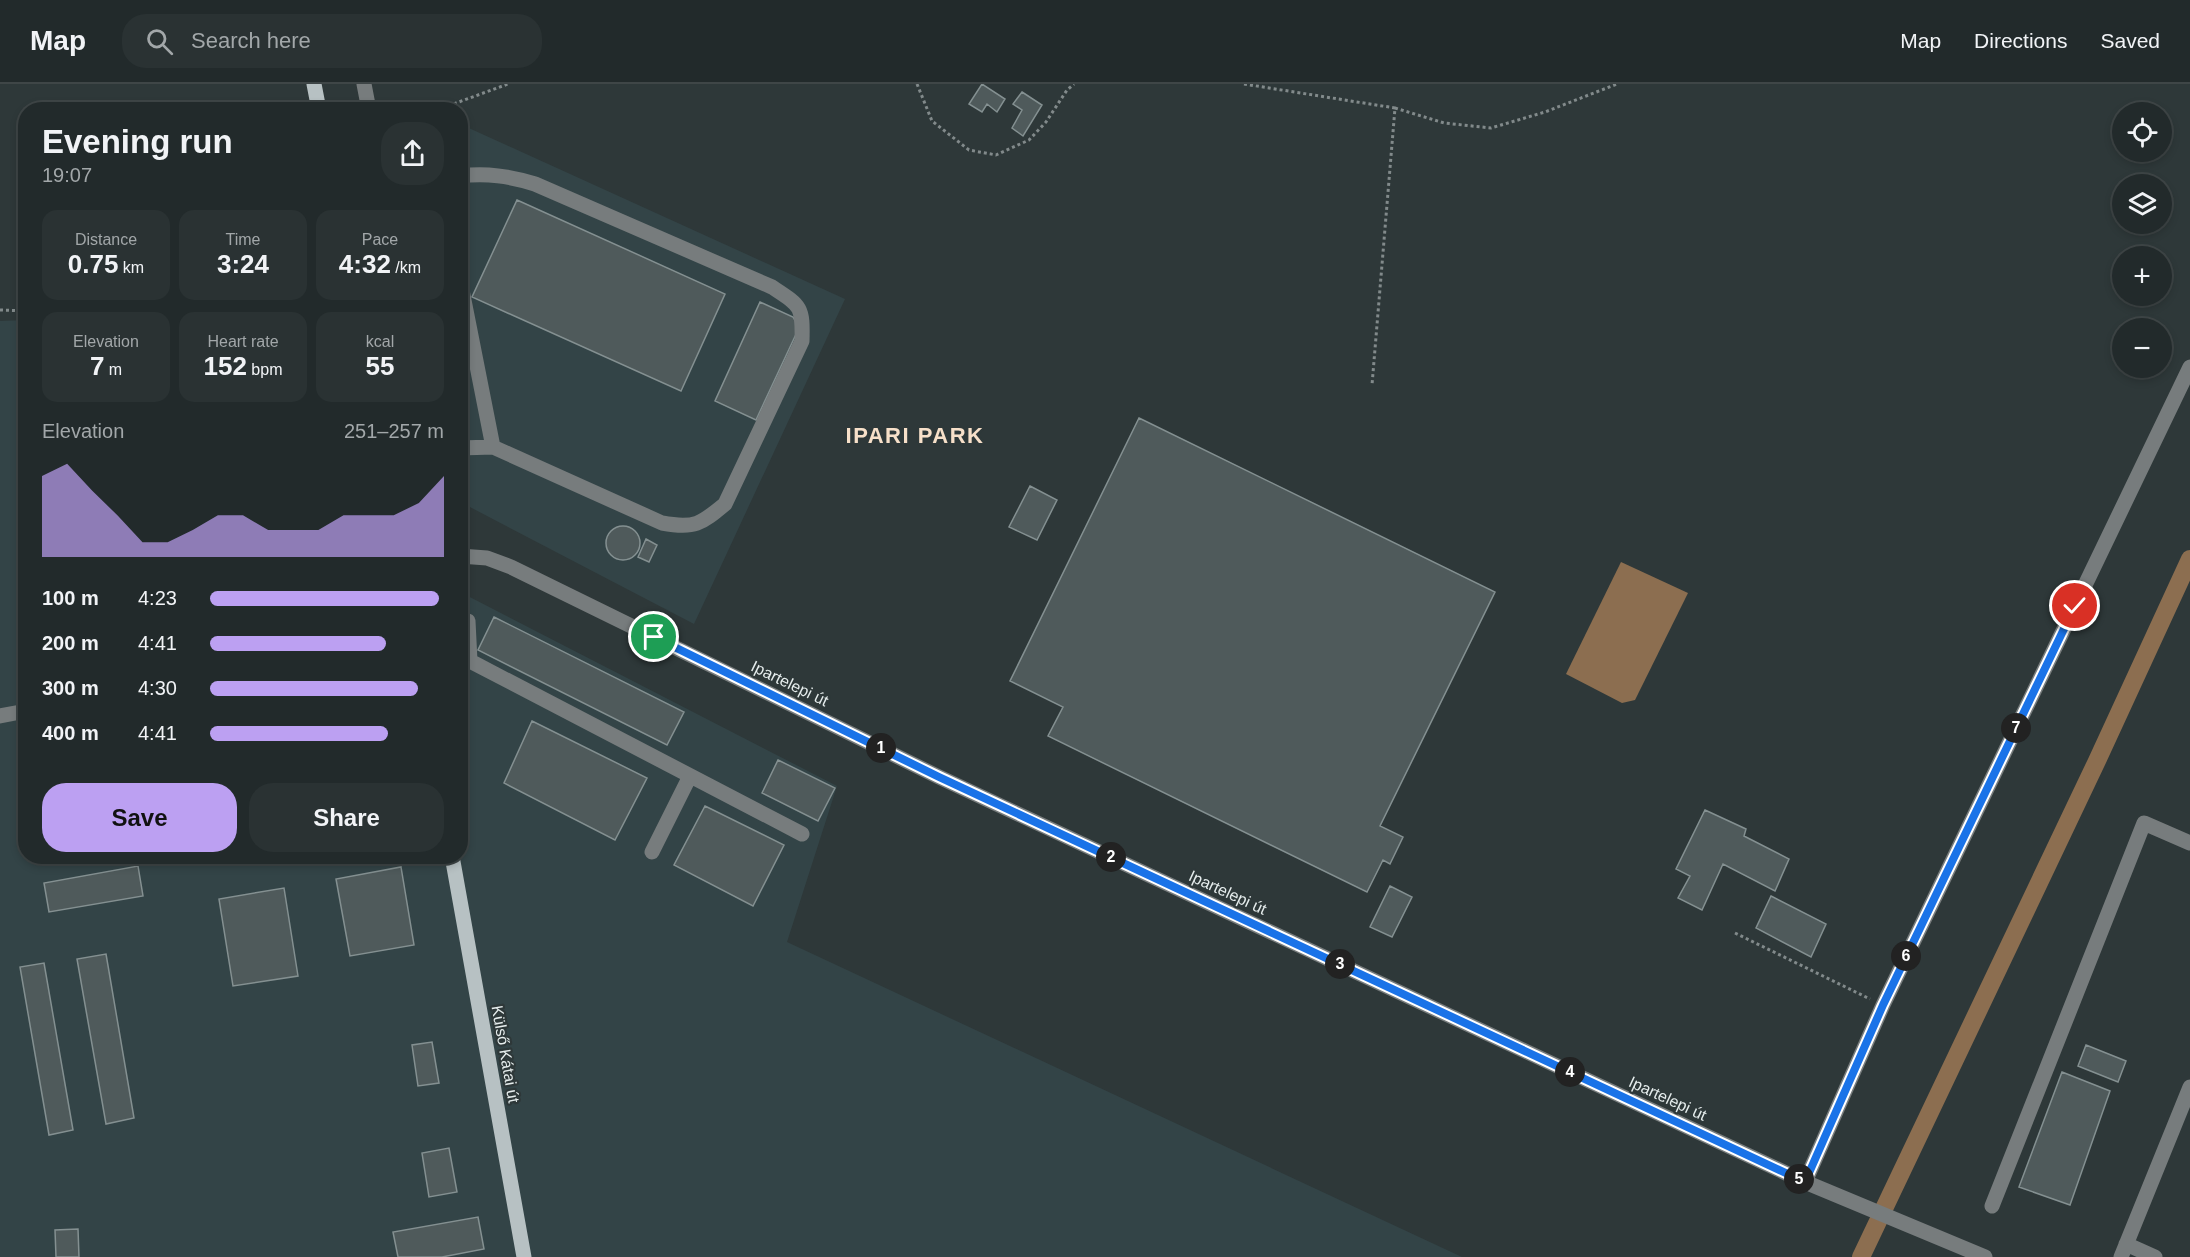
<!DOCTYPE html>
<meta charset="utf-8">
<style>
:root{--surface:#222a2b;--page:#2a3233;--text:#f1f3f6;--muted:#a2a7a9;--line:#3f4647;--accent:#bca0f2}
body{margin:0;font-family:Arial,sans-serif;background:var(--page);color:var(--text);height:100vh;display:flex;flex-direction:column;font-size:22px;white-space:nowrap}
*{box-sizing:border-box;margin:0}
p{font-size:20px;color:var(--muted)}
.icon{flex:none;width:33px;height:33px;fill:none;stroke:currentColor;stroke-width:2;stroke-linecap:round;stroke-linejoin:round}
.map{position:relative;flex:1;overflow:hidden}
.sheet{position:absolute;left:18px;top:18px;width:450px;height:762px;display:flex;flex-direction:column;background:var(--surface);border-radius:24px;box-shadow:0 3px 9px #0003,0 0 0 2px var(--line)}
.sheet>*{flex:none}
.buttons{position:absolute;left:2112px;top:18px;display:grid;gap:12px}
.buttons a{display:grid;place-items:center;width:60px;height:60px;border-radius:50%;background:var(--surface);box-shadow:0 3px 9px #0003,0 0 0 2px var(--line);font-size:30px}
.pin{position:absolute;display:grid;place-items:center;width:51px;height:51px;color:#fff;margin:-26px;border:3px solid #fff;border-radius:50%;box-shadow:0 2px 6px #0007}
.km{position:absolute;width:30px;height:30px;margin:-15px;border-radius:50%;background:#222;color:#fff;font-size:16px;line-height:30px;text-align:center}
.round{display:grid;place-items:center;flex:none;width:63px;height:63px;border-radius:24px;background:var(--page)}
.summary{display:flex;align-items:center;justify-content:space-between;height:102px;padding:0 24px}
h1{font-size:33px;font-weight:700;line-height:45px}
.metrics{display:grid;grid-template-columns:repeat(3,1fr);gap:9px;height:102px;padding:6px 24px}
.metrics div{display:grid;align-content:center;border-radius:15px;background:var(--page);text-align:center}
.metrics b{font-size:26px;font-weight:700}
.metrics small{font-size:16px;font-weight:400}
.metrics p{font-size:16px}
.chart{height:168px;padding:12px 24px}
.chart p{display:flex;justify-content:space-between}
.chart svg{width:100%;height:108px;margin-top:6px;fill:var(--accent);opacity:.7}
.primary-button{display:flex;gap:12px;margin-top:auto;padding:12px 24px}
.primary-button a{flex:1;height:69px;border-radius:24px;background:var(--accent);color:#111;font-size:24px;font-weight:700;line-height:69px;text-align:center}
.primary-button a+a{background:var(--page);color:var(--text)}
ul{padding:0 24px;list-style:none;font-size:20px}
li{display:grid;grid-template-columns:96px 72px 1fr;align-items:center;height:45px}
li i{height:15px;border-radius:8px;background:var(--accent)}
header{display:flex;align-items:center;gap:36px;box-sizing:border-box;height:84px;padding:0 30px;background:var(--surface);border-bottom:2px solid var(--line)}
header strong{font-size:28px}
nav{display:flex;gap:33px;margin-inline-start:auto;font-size:21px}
.search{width:420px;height:54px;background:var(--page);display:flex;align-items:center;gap:15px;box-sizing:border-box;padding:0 21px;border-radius:24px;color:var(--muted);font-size:22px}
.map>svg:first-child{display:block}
</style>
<header>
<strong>Map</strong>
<div class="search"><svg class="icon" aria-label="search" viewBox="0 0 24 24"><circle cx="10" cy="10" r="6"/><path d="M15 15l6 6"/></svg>Search here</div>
<nav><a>Map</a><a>Directions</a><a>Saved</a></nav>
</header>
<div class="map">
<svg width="2190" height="1173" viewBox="0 0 2190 1173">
<rect width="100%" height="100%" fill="#2e3839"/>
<path fill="#334447" d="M460,40L845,215L694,540L468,422L460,374Z
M26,236V772H460L462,509L837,702L787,858L1462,1173H0V237Z"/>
<path fill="#8c6e50" d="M1621,478L1688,509L1635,616L1622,619L1566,590Z"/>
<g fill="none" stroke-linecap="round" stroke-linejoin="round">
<path stroke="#8c6e50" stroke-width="18" d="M1861,1173L2096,679L2190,475"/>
</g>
<path fill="#4f5a5b" stroke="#849091" stroke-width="1.5" d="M982,0L1005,15L997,28L987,20L982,28L969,20Z
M1022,8L1042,21L1023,52L1012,44L1022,26L1013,20Z
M517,116L725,210L681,307L472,213Z
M760,218L793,233L797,240L798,246L756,336L715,317Z
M1139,334L1495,508L1380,742L1403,753L1390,780L1383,776L1367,808L1048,652L1063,623L1010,597Z
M1030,402L1057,416L1037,456L1009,443Z
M606 459a17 17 0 1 1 34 0a17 17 0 1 1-34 0Z
M646,455L657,461L649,478L638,473Z
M494,533L684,628L667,661L478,566Z
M532,637L647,694L615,756L504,699Z
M778,676L835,704L818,737L762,709Z
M705,722L784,761L753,822L674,781Z
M1705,726L1746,745L1744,752L1789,775L1775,807L1723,780L1702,826L1678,814L1690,792L1676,785Z
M138,782L143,812L49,828L44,799Z
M401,783L414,861L350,872L336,795Z
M1390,802L1412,813L1392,853L1370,843Z
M284,804L298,892L233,902L219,815Z
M1771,812L1826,840L1811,873L1756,844Z
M106,870L134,1034L106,1040L77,875Z
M44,879L73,1046L49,1051L20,883Z
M432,958L439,999L418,1002L412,961Z
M2086,961L2126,977L2118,998L2078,982Z
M2062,988L2110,1007L2070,1121L2019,1103Z
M449,1064L457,1108L429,1113L422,1069Z
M478,1133L484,1165L442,1173H398L393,1148Z
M78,1145L79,1173H56L55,1146Z"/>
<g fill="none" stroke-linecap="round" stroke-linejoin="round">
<path stroke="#828a8b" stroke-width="3" stroke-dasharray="3 3" stroke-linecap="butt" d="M917,0L932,37L969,66L996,71L1029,56L1046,38L1067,6L1074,0
M1244,0L1395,24L1372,301
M1395,24L1444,39L1491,44L1545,28L1617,0
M437,26L508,0
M0,226L26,227
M460,741L464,761
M1735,849L1870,915"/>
<path stroke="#777c7d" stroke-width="15" d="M364,0L369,26
M460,92C487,89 509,92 535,100L772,203C801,222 803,222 802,257L725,420C701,440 695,445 662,439L493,363L460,364
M460,196L493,363
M460,472L487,474L511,483L939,693L1805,1098L1985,1173
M460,538L468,537L470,577L802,750
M0,632L26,627
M652,768L690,692
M1805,1098L1883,921L2190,283
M1992,1122L2144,739L2190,759
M2126,1160L2155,1173
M2121,1173L2190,1003"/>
<path stroke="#b7c1c3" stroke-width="15" d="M314,0L319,26
M452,772L524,1173"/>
</g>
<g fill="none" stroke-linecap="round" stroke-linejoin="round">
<g stroke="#fff" stroke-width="12">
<path id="route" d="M654,553L939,693L1805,1098L1883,921L2075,522"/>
</g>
<use href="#route" stroke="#1a73e8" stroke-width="8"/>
</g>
<g text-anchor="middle" stroke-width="4.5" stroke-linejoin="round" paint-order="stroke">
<g font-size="16" fill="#e6eded" stroke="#2e3839">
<text transform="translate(790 599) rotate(26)" y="6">Ipartelepi út</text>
<text transform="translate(1228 808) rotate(25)" y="6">Ipartelepi út</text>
<text transform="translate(506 970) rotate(80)" y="6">Külső Kátai út</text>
<text transform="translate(1668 1014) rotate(25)" y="6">Ipartelepi út</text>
</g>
<g font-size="22" font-weight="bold" letter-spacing="1.5" fill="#f7e0c9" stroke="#2e3839">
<text x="915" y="359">IPARI PARK</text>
</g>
</g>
</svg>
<div class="buttons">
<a><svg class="icon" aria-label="locate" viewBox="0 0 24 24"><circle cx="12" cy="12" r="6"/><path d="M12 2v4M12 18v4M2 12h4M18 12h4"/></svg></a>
<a><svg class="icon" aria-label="layers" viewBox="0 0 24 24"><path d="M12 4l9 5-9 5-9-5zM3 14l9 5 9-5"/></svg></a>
<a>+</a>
<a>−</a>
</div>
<div class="pin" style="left:654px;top:553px;background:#1e9e55"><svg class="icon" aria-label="arrive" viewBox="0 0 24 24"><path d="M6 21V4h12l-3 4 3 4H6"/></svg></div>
<div class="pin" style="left:2075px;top:522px;background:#d93025"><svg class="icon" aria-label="check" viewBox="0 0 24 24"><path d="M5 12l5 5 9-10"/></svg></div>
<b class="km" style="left:881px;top:664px">1</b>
<b class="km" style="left:1111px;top:773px">2</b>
<b class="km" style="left:1340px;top:880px">3</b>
<b class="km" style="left:1570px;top:988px">4</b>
<b class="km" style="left:1799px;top:1095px">5</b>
<b class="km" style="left:1906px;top:872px">6</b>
<b class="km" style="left:2016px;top:644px">7</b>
<section class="sheet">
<div class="summary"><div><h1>Evening run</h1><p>19:07</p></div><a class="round"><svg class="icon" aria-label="share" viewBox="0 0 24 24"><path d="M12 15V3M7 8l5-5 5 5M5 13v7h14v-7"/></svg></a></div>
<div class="metrics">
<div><p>Distance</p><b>0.75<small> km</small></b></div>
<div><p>Time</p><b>3:24</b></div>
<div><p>Pace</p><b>4:32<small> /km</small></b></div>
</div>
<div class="metrics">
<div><p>Elevation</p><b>7<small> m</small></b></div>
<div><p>Heart rate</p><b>152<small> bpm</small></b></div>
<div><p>kcal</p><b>55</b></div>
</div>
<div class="chart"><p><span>Elevation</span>251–257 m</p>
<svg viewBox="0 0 160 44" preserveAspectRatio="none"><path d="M0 44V11L10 6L20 17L30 27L40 38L50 38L60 33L70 27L80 27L90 33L100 33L110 33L120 27L130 27L140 27L150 22L160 11V44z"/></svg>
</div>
<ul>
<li><b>100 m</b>4:23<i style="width:98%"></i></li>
<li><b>200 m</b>4:41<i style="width:75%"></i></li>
<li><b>300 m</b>4:30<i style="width:89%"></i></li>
<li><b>400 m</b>4:41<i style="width:76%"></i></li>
</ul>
<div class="primary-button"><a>Save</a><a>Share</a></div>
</section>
</div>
